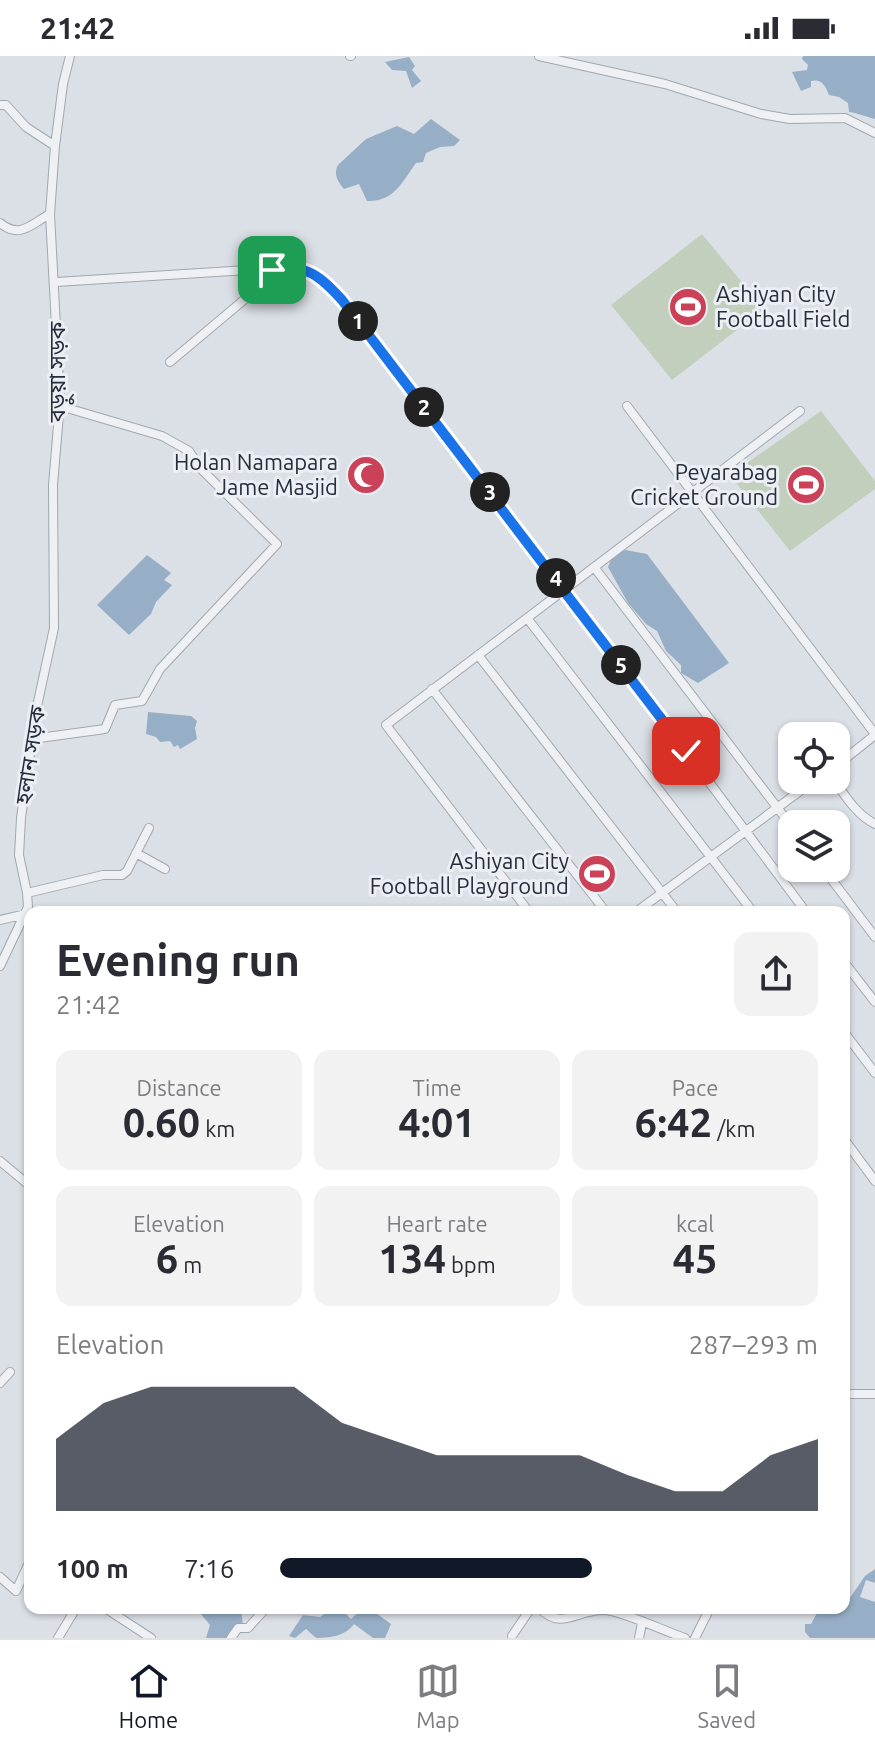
<!DOCTYPE html>
<meta charset="utf-8">
<style>
:root{--surface:#fff;--page:#f2f2f3;--text:#2b2b33;--muted:#7c7c81;--line:#e1e1e2;--accent:#111827}
body{margin:0;font-family:Ubuntu,"Noto Sans Bengali",sans-serif;background:var(--page);color:var(--text);height:100vh;display:flex;flex-direction:column;font-size:30px;white-space:nowrap}
*{box-sizing:border-box;margin:0}
p{font-size:26px;color:var(--muted)}
.icon{flex:none;width:44px;height:44px;fill:none;stroke:currentColor;stroke-width:2;stroke-linecap:round;stroke-linejoin:round}
.map{position:relative;flex:1;overflow:hidden}
.side{position:absolute;left:24px;top:850px;width:826px;height:708px;display:flex;flex-direction:column;background:var(--surface);border-radius:16px;box-shadow:0 2px 6px #0004}
.side>*{flex:none}
.tools{position:absolute;left:778px;top:666px;display:grid;gap:16px}
.tools a{display:grid;place-items:center;width:72px;height:72px;border-radius:16px;background:var(--surface);box-shadow:0 2px 6px #0004;font-size:40px}
.pin{position:absolute;display:grid;place-items:center;width:68px;height:68px;color:#fff;margin:-34px;border-radius:16px;box-shadow:0 4px 12px #0006}
.km{position:absolute;width:40px;height:40px;margin:-20px;border-radius:50%;background:#222;color:#fff;font-size:22px;line-height:40px;text-align:center}
.round{display:grid;place-items:center;flex:none;width:84px;height:84px;border-radius:16px;background:var(--page)}
.head{display:flex;align-items:center;justify-content:space-between;height:136px;padding:0 32px}
h1{font-size:44px;font-weight:600;line-height:60px}
.stats{display:grid;grid-template-columns:repeat(3,1fr);gap:12px;height:136px;padding:8px 32px}
.stats div{display:grid;align-content:center;border-radius:16px;background:var(--page);text-align:center}
.stats b{font-size:40px;font-weight:600}
.stats small{font-size:22px;font-weight:400}
.stats p{font-size:22px}
.chart{height:224px;padding:16px 32px}
.chart p{display:flex;justify-content:space-between}
.chart svg{width:100%;height:144px;margin-top:8px;fill:var(--accent);opacity:.7}
ul{padding:0 32px;list-style:none;font-size:26px}
li{display:grid;grid-template-columns:128px 96px 1fr;align-items:center;height:60px}
li i{height:20px;border-radius:10px;background:var(--accent)}
.status{display:flex;justify-content:space-between;align-items:center;height:56px;padding:0 40px;background:var(--surface);direction:ltr}
.status svg{height:22px;fill:currentColor}
.tab-bar{display:flex;justify-content:space-around;align-items:center;height:112px;border-top:2px solid var(--line);background:var(--surface);font-size:22px;color:var(--muted)}
.tab-bar a{display:grid;justify-items:center;gap:4px}
.tab-bar .current{color:var(--accent)}
.map>svg:first-child{display:block}
</style>
<div class="status"><b>21:42</b><svg viewBox="0 0 49 12"><path d="M0 12V9h3v3zM5 12V6h3v6zM10 12V3h3v9zM15 12V0h3v12zM26 1h20v11H26zM47 4h2v5h-2z"/></svg></div>
<div class="map">
<svg width="875" height="1582" viewBox="0 0 875 1582">
<rect width="100%" height="100%" fill="#dbe0e6"/>
<path fill="#c2cfbd" d="M702,178L764,253L672,324L611,249Z
M821,355L875,425V433L790,495L730,419Z
M596,798L616,824L598,838L579,812Z"/>
<path fill="#96aec6" d="M803,0H875V63C867,61 858,57 849,56L848,47L839,41L829,39C826,31 822,22 811,25V31L801,35L792,16L807,14L808,9L802,3Z
M409,1L415,10L412,14L421,25L412,32L406,15L392,14L385,6Z
M431,63L460,84L454,90L440,91L426,97L423,106L416,107C402,126 394,146 367,145L359,128L344,133C338,126 333,118 338,109L366,83L397,70L414,78Z
M625,494L647,498L729,607L698,627L681,617V609L666,595L657,575L646,568L628,547L608,511L612,501Z
M147,499L171,517L164,524L172,529L156,546L151,558L129,579L97,549Z
M148,656L191,660L197,665L195,672L197,683L180,693L178,689L174,691L170,685L160,686L156,681L146,678Z
M875,1513V1527L866,1524L860,1541L875,1546V1582H810L805,1576V1568H811L817,1557L814,1552H844V1544L847,1546L865,1520Z
M188,1552H241L243,1570H235L226,1582H206L210,1569L201,1558L194,1557Z
M363,1552H369L391,1568L385,1582H373L354,1568C347,1579 331,1582 317,1582C313,1580 310,1576 306,1573L295,1582L289,1580L303,1559L320,1561L332,1553L344,1556L351,1563Z"/>
<g fill="none" stroke-linecap="round" stroke-linejoin="round">
<g stroke="#a1a7af" stroke-width="10">
<path id="minor" d="M350,0H351
M539,0L665,28L761,58L790,63L845,62L875,77
M0,49H6L26,71L55,90
M0,167C20,183 30,169 50,158
M282,212C313,212 322,222 342,244L565,533L806,856
M56,226L282,212L170,306
M627,350L875,678
M594,511L792,771
M527,562L753,856
M478,599L677,856
M432,633L606,856
M32,683L105,673L115,649L142,645L160,613L277,488L201,413L189,395L162,380L60,350
M836,710L875,679
M834,724C846,741 856,758 875,768
M136,797L165,813
M823,812L875,881
M27,837L103,819H122L127,815L149,772
M529,856L386,669L800,355
M636,856L815,724
M0,864L26,858
M844,906L875,946
M0,910L28,851L27,837L19,799L21,762L36,655L54,572L53,429L60,346L50,158L55,90L63,28L70,0
M844,976L875,1017
M844,1083L875,1125
M0,1105L30,1130
M0,1327L10,1316
M844,1338H875
M29,1510L30,1487
M0,1521L16,1535L28,1509
M105,1552L151,1582
M540,1552C561,1576 579,1552 605,1554C625,1556 664,1575 685,1582
M512,1580L531,1552
M58,1582L76,1552
M231,1582L238,1572H248L266,1552
M639,1582L642,1567
M695,1582L710,1552"/>
</g>
<use href="#minor" stroke="#eef0f4" stroke-width="8"/>
</g>
<g fill="none" stroke-linecap="round" stroke-linejoin="round">
<g stroke="#fff" stroke-width="16">
<path id="route" d="M272,214C307,208 319,219 342,244L686,695"/>
</g>
<use href="#route" stroke="#1a73e8" stroke-width="10"/>
</g>
<defs>
<g id="stadium-disc" transform="scale(2)"><circle r="9.5" fill="#ca4158" stroke="#ebeef3"/><path d="M0-5a6.5 5 0 1 0 0 10a6.5 5 0 1 0 0-10ZM-3.5-1.8h7v3.6h-7Z" fill="#fff"/></g>
<g id="mosque-disc" transform="scale(2)"><circle r="9.5" fill="#ca4158" stroke="#ebeef3"/><path d="M3.5-4.9A6 6 0 1 0 3.5 4.9A5 5 0 1 1 3.5-4.9Z" fill="#fff"/></g>
</defs>
<g fill-rule="evenodd">
<use href="#stadium-disc" x="688" y="251"/>
<use href="#mosque-disc" x="366" y="419"/>
<use href="#stadium-disc" x="806" y="429"/>
<use href="#stadium-disc" x="597" y="818"/>
</g>
<g text-anchor="middle" stroke-width="6" stroke-linejoin="round" paint-order="stroke">
<g font-size="22" fill="#262e3b" stroke="#ebeef3" text-anchor="end">
<text x="716" y="246" text-anchor="start">Ashiyan City<tspan x="716" dy="25">Football Field</tspan></text>
<text x="338" y="414">Holan Namapara<tspan x="338" dy="25">Jame Masjid</tspan></text>
<text x="778" y="424">Peyarabag<tspan x="778" dy="25">Cricket Ground</tspan></text>
<text x="569" y="813">Ashiyan City<tspan x="569" dy="25">Football Playground</tspan></text>
</g>
<g font-size="22" fill="#262e3b" stroke="#ebeef3">
<text transform="translate(57 316) rotate(-90)" y="8">বড়ুয়া সড়ক</text>
<text transform="translate(30 699) rotate(-81)" y="8">হলান সড়ক</text>
</g>
</g>
</svg>
<div class="tools">
<a><svg class="icon" aria-label="locate" viewBox="0 0 24 24"><circle cx="12" cy="12" r="6"/><path d="M12 2v4M12 18v4M2 12h4M18 12h4"/></svg></a>
<a><svg class="icon" aria-label="layers" viewBox="0 0 24 24"><path d="M12 4l9 5-9 5-9-5zM3 14l9 5 9-5"/></svg></a>
</div>
<div class="pin" style="left:272px;top:214px;background:#1e9e55"><svg class="icon" aria-label="arrive" viewBox="0 0 24 24"><path d="M6 21V4h12l-3 4 3 4H6"/></svg></div>
<div class="pin" style="left:686px;top:695px;background:#d93025"><svg class="icon" aria-label="check" viewBox="0 0 24 24"><path d="M5 12l5 5 9-10"/></svg></div>
<b class="km" style="left:358px;top:265px">1</b>
<b class="km" style="left:424px;top:351px">2</b>
<b class="km" style="left:490px;top:436px">3</b>
<b class="km" style="left:556px;top:522px">4</b>
<b class="km" style="left:621px;top:609px">5</b>
<section class="side">
<div class="head"><div><h1>Evening run</h1><p>21:42</p></div><a class="round"><svg class="icon" aria-label="share" viewBox="0 0 24 24"><path d="M12 15V3M7 8l5-5 5 5M5 13v7h14v-7"/></svg></a></div>
<div class="stats">
<div><p>Distance</p><b>0.60<small> km</small></b></div>
<div><p>Time</p><b>4:01</b></div>
<div><p>Pace</p><b>6:42<small> /km</small></b></div>
</div>
<div class="stats">
<div><p>Elevation</p><b>6<small> m</small></b></div>
<div><p>Heart rate</p><b>134<small> bpm</small></b></div>
<div><p>kcal</p><b>45</b></div>
</div>
<div class="chart"><p><span>Elevation</span>287–293 m</p>
<svg viewBox="0 0 160 44" preserveAspectRatio="none"><path d="M0 44V22L10 11L20 6L30 6L40 6L50 6L60 17L70 22L80 27L90 27L100 27L110 27L120 33L130 38L140 38L150 27L160 22V44z"/></svg>
</div>
<ul>
<li><b>100 m</b>7:16<i style="width:58%"></i></li>
</ul>
</section>
</div>
<nav class="tab-bar">
<a class="current"><svg class="icon" aria-label="home" viewBox="0 0 24 24"><path d="M3 11l9-7 9 7M6 9v11h12V9"/></svg>Home</a>
<a><svg class="icon" aria-label="map" viewBox="0 0 24 24"><path d="M3 6l6-2 6 2 6-2v14l-6 2-6-2-6 2zM9 4v14M15 6v14"/></svg>Map</a>
<a><svg class="icon" aria-label="saved" viewBox="0 0 24 24"><path d="M7 4h10v16l-5-4-5 4z"/></svg>Saved</a>
</nav>
